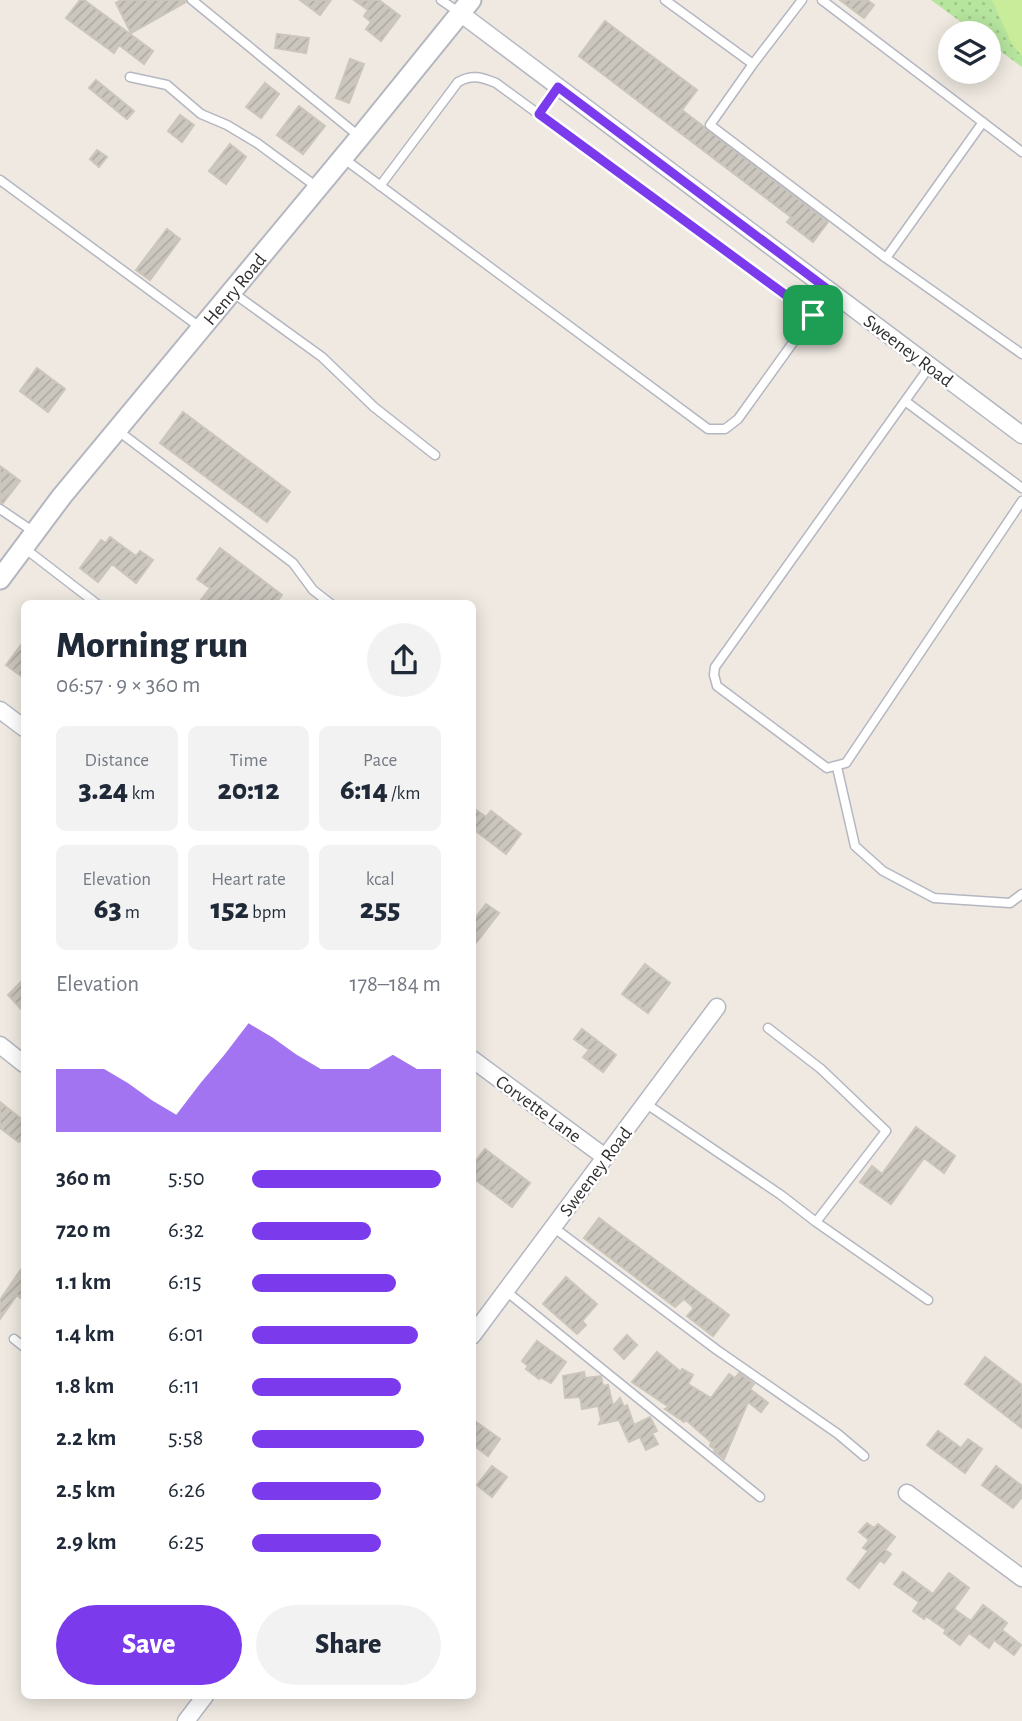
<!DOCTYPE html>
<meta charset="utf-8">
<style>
:root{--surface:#fff;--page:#f2f2f3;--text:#1f2937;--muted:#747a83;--accent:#7c3aed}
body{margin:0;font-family:"Alegreya Sans",sans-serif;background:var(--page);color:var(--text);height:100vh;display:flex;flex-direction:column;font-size:26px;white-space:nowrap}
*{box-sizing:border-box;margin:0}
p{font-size:23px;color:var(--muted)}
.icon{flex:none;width:38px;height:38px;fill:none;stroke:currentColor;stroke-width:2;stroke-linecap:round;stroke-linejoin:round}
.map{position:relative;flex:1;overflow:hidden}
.drawer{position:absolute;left:21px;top:600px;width:455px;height:1099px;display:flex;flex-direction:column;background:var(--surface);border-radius:10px;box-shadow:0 4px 18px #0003}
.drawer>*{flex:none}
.fabs{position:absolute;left:938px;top:21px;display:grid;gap:14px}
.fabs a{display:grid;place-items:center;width:63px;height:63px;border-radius:50%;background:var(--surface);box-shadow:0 4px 18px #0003;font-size:35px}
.pin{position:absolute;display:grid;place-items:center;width:60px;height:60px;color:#fff;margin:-30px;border-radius:14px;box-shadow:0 4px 10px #0006}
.round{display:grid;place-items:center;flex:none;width:74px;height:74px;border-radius:37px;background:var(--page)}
.headline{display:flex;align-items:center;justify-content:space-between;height:119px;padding:0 35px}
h1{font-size:38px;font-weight:800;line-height:52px}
.figures{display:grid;grid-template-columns:repeat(3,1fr);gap:10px;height:119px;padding:7px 35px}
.figures div{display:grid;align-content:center;border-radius:10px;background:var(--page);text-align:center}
.figures b{font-size:30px;font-weight:800}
.figures small{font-size:19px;font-weight:400}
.figures p{font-size:19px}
.chart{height:196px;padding:14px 35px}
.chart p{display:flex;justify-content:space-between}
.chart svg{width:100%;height:126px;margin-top:7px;fill:var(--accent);opacity:.7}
.cta{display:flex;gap:14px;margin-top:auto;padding:14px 35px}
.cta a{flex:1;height:80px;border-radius:42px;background:var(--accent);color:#fff;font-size:28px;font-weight:800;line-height:80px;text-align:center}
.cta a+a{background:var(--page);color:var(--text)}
ul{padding:0 35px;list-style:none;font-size:23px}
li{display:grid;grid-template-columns:112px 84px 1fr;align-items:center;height:52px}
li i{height:18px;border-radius:9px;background:var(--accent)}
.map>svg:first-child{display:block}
</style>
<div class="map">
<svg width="1022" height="1721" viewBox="0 0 1022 1721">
<defs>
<pattern id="grass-dots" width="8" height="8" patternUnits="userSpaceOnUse" patternTransform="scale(1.75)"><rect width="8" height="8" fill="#b6e59e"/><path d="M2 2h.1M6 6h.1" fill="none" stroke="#9dc588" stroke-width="1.8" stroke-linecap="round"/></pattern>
<pattern id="building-hatch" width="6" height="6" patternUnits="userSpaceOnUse" patternTransform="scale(1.75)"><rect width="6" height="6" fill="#cbc7bf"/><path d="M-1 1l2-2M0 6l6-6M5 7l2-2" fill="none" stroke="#afaba4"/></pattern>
</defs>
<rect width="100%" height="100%" fill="#efe9e1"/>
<path fill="url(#grass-dots)" d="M931,0H1022V67L989,43V33H976Z"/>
<path fill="#c9ec9a" d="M992,0H1022V56L1012,45Z"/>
<path fill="url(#building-hatch)" stroke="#cbc5ba" stroke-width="2" d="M80,0H84L153,51L144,64L119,45L114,53L66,18Z
M121,0H186V2L131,33L116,3Z
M300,0H331L320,15Z
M354,0H379L400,16L381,41L366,29L371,22L364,16L368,10Z
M840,0H867L874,5L864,18Z
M605,21L697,90L682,110L828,222L813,242L787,222L791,217L579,56Z
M277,34L309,38L306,53L275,48Z
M350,59L364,64L349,103L336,98Z
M96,80L134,111L127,119L89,88Z
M265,83L279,94L261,118L246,107Z
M299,106L325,126L303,154L277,135Z
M180,115L194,125L182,142L168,131Z
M230,144L246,157L226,184L209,171Z
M97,150L107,157L99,167L90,159Z
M167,229L180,239L150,280L136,270Z
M37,368L65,389L48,412L20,391Z
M183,412L290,492L267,522L160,443Z
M0,466L20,481L3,503H0Z
M110,537L136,556L140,551L153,560L136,583L112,564L98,582L80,568L101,540L106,543Z
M220,548L282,595L275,604H198L210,588L197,579Z
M24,641V678L6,665Z
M472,807L486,817L491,811L521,834L506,854L472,828Z
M486,904L499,913L472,948V922Z
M645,964L670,983L648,1013L622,994Z
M24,979V1012L8,995Z
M582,1029L616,1055L603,1072L583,1057L589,1050L574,1039Z
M0,1102L24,1121V1135L19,1142L0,1128Z
M916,1127L955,1156L944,1173L924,1158L891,1204L860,1182L872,1166L882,1174Z
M485,1149L530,1183L512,1207L472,1177V1166Z
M599,1218L729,1315L713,1336L687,1316L694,1308L684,1299L675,1307L584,1238Z
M24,1265V1301L17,1295L0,1319V1300Z
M566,1277L597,1304L582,1321L586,1325L577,1334L543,1304Z
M627,1335L637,1345L624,1359L614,1349Z
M537,1341L566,1362L551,1383L540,1377L539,1379L526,1369L528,1366L522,1361Z
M657,1352L681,1372L682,1369L693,1375L688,1384L711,1398L729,1374L735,1378L739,1373L754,1384L750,1389L768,1403L761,1412L748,1402L724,1459L714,1451L715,1449L710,1446L711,1442L686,1420L684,1422L665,1409L669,1407L632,1382Z
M985,1357L1022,1385V1428L965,1384Z
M584,1372L585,1378L601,1376L603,1386L608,1385L613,1406L620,1398L624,1407L627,1405L634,1425L650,1417L657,1431L652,1433L658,1444L646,1450L640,1437L629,1442L619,1420L599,1424L601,1420L598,1406L582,1409L580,1397L565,1398L563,1376Z
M472,1419L500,1439L488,1456L472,1444Z
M938,1431L961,1448L968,1439L982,1449L965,1473L927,1445Z
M492,1466L507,1477L492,1497L477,1485Z
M996,1466L1022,1486V1497L1013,1508L982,1485Z
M867,1523L874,1528L878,1524L895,1537L885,1550L891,1554L884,1563L880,1560L859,1588L847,1579L868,1551L863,1548L869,1540L859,1532Z
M903,1572L933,1594L949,1573L969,1588L954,1609L971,1621L983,1605L1007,1623L1002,1630L1021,1645L1014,1655L994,1640L989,1648L969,1633L960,1645L944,1633L946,1630L926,1616L924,1619L913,1611L919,1602L894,1584Z"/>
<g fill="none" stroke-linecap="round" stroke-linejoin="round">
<g stroke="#b4b7c1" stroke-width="11">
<path id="service" d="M192,0L360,137
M441,0L460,13
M665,0L753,64
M802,0L753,64L710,125L886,258L1022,354
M822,0L1022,152
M130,77L167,85L201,114L227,125L257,143L317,187
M539,114L558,87
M343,158L708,429H725L738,419L830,291
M0,180L201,328
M380,186L458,82C472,74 481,77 496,83L813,315
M886,258L983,122
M232,292L322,357L374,407L435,455
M930,366L715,667L714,675L717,686L827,768L846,763L1022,501
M905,401L1022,488
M117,430L293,563L313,590L331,604
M0,509L34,532
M23,547L97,604
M837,767L855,846L883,871L934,898L1010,903L1022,894
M645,1103L781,1195L816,1222L886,1131L821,1069L768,1028
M816,1222L928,1300
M553,1227L717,1350L838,1434L864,1456
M506,1291L760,1497
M14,1339L24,1347"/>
</g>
<g stroke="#b4b7c1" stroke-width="19">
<path id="minor" d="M460,13L1022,435
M0,710L24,728
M0,1045L24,1064
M472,1059L605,1157
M472,1336L717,1007
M907,1493L1022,1578
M186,1721L205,1696"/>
</g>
<g stroke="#b4b7c1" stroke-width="23">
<g id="tertiary">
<path id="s1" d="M0,579L62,496L360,137L471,0"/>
</g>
</g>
<use href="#service" stroke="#fff" stroke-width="8"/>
<use href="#minor" stroke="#fff" stroke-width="16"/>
<use href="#tertiary" stroke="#fff" stroke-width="19"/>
</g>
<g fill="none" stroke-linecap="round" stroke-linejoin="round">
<g stroke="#fff" stroke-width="14">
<path id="route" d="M558,87L830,291L813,315L539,114Z"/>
</g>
<use href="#route" stroke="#7c3aed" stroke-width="9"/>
</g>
<g text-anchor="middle" stroke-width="5" stroke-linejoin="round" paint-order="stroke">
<g font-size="19" fill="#2e2e2e" stroke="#fff">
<text dy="7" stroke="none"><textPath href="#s1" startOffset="373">Henry Road</textPath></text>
<text transform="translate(909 350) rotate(37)" y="7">Sweeney Road</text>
<text transform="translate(539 1108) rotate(36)" y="7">Corvette Lane</text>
<text transform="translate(595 1171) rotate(-53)" y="7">Sweeney Road</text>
</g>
</g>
</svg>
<div class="fabs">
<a><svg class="icon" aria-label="layers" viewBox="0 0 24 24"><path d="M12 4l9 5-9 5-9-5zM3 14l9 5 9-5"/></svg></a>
</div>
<div class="pin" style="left:813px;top:315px;background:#1e9e55"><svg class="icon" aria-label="arrive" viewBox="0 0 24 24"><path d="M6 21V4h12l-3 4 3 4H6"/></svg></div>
<section class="drawer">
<div class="headline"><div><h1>Morning run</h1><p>06:57 · 9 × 360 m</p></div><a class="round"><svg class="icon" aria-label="share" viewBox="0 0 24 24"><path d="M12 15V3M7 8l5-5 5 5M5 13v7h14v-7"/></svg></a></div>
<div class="figures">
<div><p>Distance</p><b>3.24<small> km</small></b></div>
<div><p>Time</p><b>20:12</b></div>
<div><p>Pace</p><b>6:14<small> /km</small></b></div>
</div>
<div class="figures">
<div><p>Elevation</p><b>63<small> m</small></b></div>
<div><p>Heart rate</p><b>152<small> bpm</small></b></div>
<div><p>kcal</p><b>255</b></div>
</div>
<div class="chart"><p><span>Elevation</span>178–184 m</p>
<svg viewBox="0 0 160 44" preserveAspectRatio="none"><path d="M0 44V22L10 22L20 22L30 27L40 33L50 38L60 27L70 17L80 6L90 11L100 17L110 22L120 22L130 22L140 17L150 22L160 22V44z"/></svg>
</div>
<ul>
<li><b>360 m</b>5:50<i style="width:100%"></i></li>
<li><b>720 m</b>6:32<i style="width:63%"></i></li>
<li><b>1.1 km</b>6:15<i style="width:76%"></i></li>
<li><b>1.4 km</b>6:01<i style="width:88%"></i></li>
<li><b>1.8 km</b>6:11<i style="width:79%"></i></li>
<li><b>2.2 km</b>5:58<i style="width:91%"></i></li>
<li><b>2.5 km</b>6:26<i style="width:68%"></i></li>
<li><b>2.9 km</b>6:25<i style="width:68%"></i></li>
</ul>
<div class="cta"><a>Save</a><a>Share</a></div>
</section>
</div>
